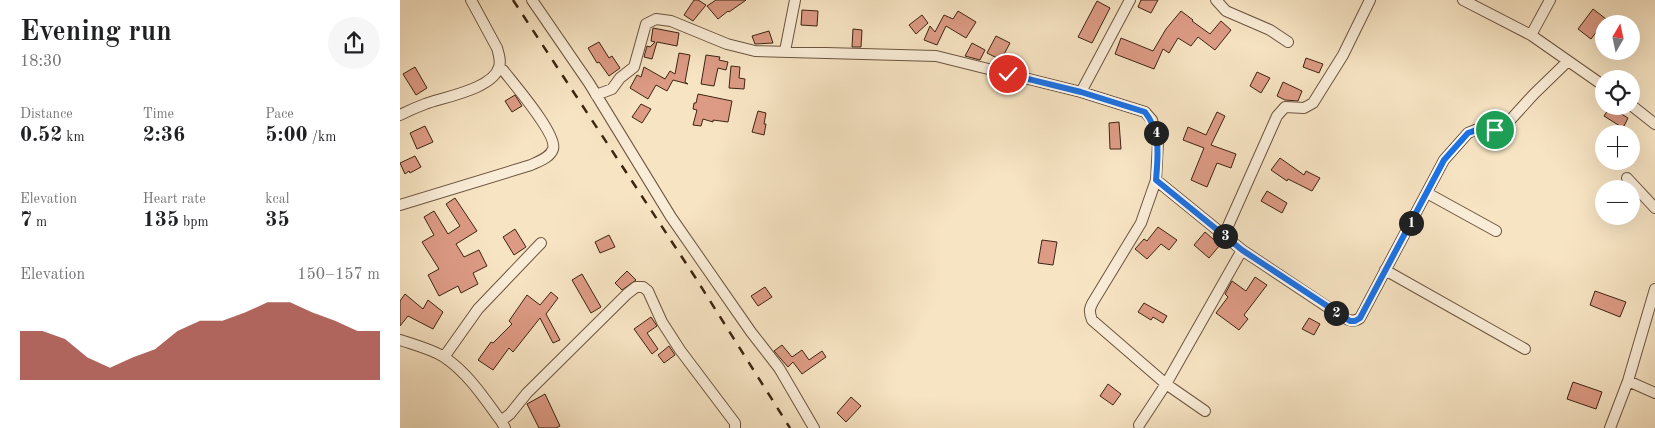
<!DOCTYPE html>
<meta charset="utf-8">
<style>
:root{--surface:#fff;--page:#f6f6f6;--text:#202124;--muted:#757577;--accent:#8f2418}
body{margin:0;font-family:"Old Standard TT",serif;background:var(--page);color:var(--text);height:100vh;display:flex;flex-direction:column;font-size:19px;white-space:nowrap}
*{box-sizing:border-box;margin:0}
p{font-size:16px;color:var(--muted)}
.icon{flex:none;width:28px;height:28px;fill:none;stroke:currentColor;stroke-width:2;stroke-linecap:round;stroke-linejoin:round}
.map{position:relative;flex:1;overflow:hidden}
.sheet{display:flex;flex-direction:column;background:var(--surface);width:400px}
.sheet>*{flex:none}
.needle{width:32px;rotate:9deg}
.controls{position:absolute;left:1195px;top:15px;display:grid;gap:10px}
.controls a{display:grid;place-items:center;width:45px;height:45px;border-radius:50%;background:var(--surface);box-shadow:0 5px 20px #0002;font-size:25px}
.pin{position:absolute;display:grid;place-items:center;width:42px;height:42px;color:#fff;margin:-21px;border:2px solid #fff;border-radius:50%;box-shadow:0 1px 5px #0007}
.km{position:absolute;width:25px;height:25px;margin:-12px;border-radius:50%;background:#222;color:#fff;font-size:14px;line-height:25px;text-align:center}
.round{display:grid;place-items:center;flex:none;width:52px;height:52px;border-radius:26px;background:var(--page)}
.head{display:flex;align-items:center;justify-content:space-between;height:85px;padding:0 20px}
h1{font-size:28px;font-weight:700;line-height:38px}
.metrics{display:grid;grid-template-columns:repeat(3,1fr);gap:8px;height:85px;padding:5px 20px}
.metrics div{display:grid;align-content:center}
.metrics b{font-size:21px;font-weight:700}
.metrics small{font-size:14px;font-weight:400}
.metrics p{font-size:14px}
.chart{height:140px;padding:10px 20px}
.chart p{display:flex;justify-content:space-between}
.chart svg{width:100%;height:90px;margin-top:5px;fill:var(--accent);opacity:.7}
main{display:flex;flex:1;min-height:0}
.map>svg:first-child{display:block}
</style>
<main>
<section class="sheet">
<div class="head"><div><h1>Evening run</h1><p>18:30</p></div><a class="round"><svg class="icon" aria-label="share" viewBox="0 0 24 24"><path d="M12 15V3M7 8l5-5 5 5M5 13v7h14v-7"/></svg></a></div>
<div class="metrics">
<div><p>Distance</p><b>0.52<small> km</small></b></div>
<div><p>Time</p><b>2:36</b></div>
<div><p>Pace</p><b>5:00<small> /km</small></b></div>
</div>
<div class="metrics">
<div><p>Elevation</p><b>7<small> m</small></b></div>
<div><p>Heart rate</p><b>135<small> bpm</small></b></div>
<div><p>kcal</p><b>35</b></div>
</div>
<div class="chart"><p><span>Elevation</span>150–157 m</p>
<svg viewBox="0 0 160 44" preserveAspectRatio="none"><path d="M0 44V20L10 20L20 24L30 33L40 38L50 33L60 29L70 20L80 15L90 15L100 11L110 6L120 6L130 11L140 15L150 20L160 20V44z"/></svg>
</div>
</section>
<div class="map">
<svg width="1255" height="428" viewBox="0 0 1255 428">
<rect width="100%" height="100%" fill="#f7e4c3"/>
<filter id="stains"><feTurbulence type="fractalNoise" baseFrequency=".004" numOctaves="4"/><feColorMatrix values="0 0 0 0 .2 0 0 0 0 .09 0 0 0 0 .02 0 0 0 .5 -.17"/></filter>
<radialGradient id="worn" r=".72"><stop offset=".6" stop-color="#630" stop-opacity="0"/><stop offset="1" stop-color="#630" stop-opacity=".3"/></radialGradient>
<path fill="#dd9b85" stroke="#3d2411" d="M294,0H298L306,5L293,21L284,15Z
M316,0H346L329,12L328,11L318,19L307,6Z
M741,0H758L751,13L738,7Z
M697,1L710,8L692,43L678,37Z
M1193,9L1206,19L1191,39L1178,29Z
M402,10L418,11L417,26L401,25Z
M558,11L576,22L566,38L546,26L537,45L524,40L530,26L535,32L544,15L553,19Z
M781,11L793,20L792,21L810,34L821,21L831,30L815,50L798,37L791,46L778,38L769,53L763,49L754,69L715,54L721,38L753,51L766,29Z
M522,15L528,23L516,34L509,25Z
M253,28L279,33L277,46L257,42L252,59L244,57L247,46L250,47L255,42L251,41Z
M453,29L462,30L461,47H452Z
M369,31L373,43L355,44L352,36Z
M596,36L610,43L601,60L587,53Z
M199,42L209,58L212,56L220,68L209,76L199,62L197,63L188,48Z
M572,43L585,50L580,60L565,56Z
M279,53L290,55L285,82L288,84L273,80L267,91L256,85L248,99L230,88L237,75L241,77L244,67L265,79L270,71L275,74Z
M306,55L320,57L319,60L328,62L326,70L318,68L314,86L301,84Z
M906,58L923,64L919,73L903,67Z
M331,66L340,67L339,78L345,79L344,89L329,88Z
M15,67L27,88L16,95L3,74Z
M857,72L870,78L861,93L850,86Z
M883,82L902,91L898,101L885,100L877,96Z
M298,94L332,101L328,122L313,120V122L303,119L301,126L293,125L297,110L293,109L294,103H296Z
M115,95L122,106L112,112L105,101Z
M241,104L251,109L242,123L232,117Z
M1210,107L1228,118L1223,128L1204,116Z
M358,111L366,113L364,124H366L364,135L352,132Z
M817,112L825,116L811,145L836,154L831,168L817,163L807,187L791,180L804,148L783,140L788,127L806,135Z
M719,122L721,149H710L709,123Z
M25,126L33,142L17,149L10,133Z
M15,156L21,167L10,173L9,171L5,174L0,163Z
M880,158L904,175L906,171L920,178L912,191L888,179L887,181L871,170Z
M867,191L887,203L882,213L861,201Z
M55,198L77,231L56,244L64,257L79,250L87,266L73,273L78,284L61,293L58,286L39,296L28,275L39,269L22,242L34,235L24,217L34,211L48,234L60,226L46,204Z
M758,227L777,240L769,250L761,244L747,259L735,249L744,239L747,241Z
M115,229L126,247L114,255L103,237Z
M805,232L820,245L809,258L794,245Z
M209,235L215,247L200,253L195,242Z
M642,240L657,242L653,265L638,263Z
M227,271L236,280L222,290L215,283Z
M182,274L201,307L191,313L172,280Z
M855,277L867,285L844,315L848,319L839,330L816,313L828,297L825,294L832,281L846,291Z
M365,287L372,297L358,306L351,296Z
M1195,291L1226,302L1220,317L1190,305Z
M151,292L158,298L146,314L160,340L153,343L140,318L113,352L109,348L93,370L78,360L91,342L93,343L112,324L109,321L127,295L140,305Z
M5,294L23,309L28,300L43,312L33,329L8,316L0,326V301Z
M744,303L767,316L763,323L753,317L751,320L738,312Z
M251,317L257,326L247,333L258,349L252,354L234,329Z
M909,318L920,324L914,335L902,329Z
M382,345L392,357L402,350L409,360L422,351L426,357L402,374L393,362L388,367L374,351Z
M269,346L275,355L264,363L258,355Z
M1173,382L1202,392L1196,409L1167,399Z
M708,384L721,394L713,405L700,396Z
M145,394L160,426L156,428H139L127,404Z
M451,397L461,406L446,422L437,413Z"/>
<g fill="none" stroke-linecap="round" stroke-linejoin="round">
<g stroke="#6c543e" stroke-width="12">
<path id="minor" d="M132,0L189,83L271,217L351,332L379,368L414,428
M816,0L826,11L870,30L888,42
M1063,0L1131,35L1204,86
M1131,35L1150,0
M385,51L395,0
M681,92L730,0
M196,95L212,89L220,78L234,67L246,24L256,19L271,21L327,44L355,51L536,56L681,92L745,112L752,120L758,142L756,180L741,223L693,302C689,309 689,312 692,320L766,384L805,411
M1231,105L1255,124
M0,115C8,111 17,107 25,104C44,97 93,89 99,67C101,61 99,55 97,48L71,0
M1227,178L1255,208
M756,180L842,250L941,316C948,320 953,323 960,318L1044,160L1068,133L1082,127L1095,130L1103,128L1134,94L1168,61
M1027,193L1096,231
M0,205L131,165C139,161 150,158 153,149C158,135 113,83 103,70L99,69
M824,235L877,116L885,107L904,108L913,103L943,55L970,0
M985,270L1125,349
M0,340C15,345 31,349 44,357C68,373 84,398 101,421L105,428
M44,357L78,309L141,243
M1228,381L1255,393
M101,421L110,414L127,393L227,294L236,287H243L248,291L262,322L280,350L335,423V428
M739,425L766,384L842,250
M1210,428L1228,381L1255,289"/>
</g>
<use href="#minor" stroke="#faedd8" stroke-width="10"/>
<path stroke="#3d2411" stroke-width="2.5" stroke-dasharray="9 9" stroke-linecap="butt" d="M113,0L295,277L390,428"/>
</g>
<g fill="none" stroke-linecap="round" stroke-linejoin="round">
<g stroke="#fff" stroke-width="10">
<path id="route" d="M608,74L681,92L745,112C761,132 758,156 756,180L842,250L950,321H955L960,318L1044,160L1068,133L1082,128L1095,130"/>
</g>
<use href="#route" stroke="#1a73e8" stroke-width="6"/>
</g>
<rect width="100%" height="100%" filter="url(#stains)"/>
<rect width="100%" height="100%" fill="url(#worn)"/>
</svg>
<div class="controls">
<a><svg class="needle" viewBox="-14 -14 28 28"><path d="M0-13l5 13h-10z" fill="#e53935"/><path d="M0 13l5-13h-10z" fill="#757577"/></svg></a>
<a><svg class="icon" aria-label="locate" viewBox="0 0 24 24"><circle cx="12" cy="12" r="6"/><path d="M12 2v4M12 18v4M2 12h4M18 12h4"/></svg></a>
<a>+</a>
<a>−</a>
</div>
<div class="pin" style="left:1095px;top:130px;background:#1e9e55"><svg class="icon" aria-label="arrive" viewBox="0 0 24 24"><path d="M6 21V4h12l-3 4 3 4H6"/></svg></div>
<div class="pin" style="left:608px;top:74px;background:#d93025"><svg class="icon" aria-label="check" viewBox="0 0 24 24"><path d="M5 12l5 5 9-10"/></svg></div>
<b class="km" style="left:1011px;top:223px">1</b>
<b class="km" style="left:936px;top:313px">2</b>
<b class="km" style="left:825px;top:236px">3</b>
<b class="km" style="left:756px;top:133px">4</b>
</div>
</main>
